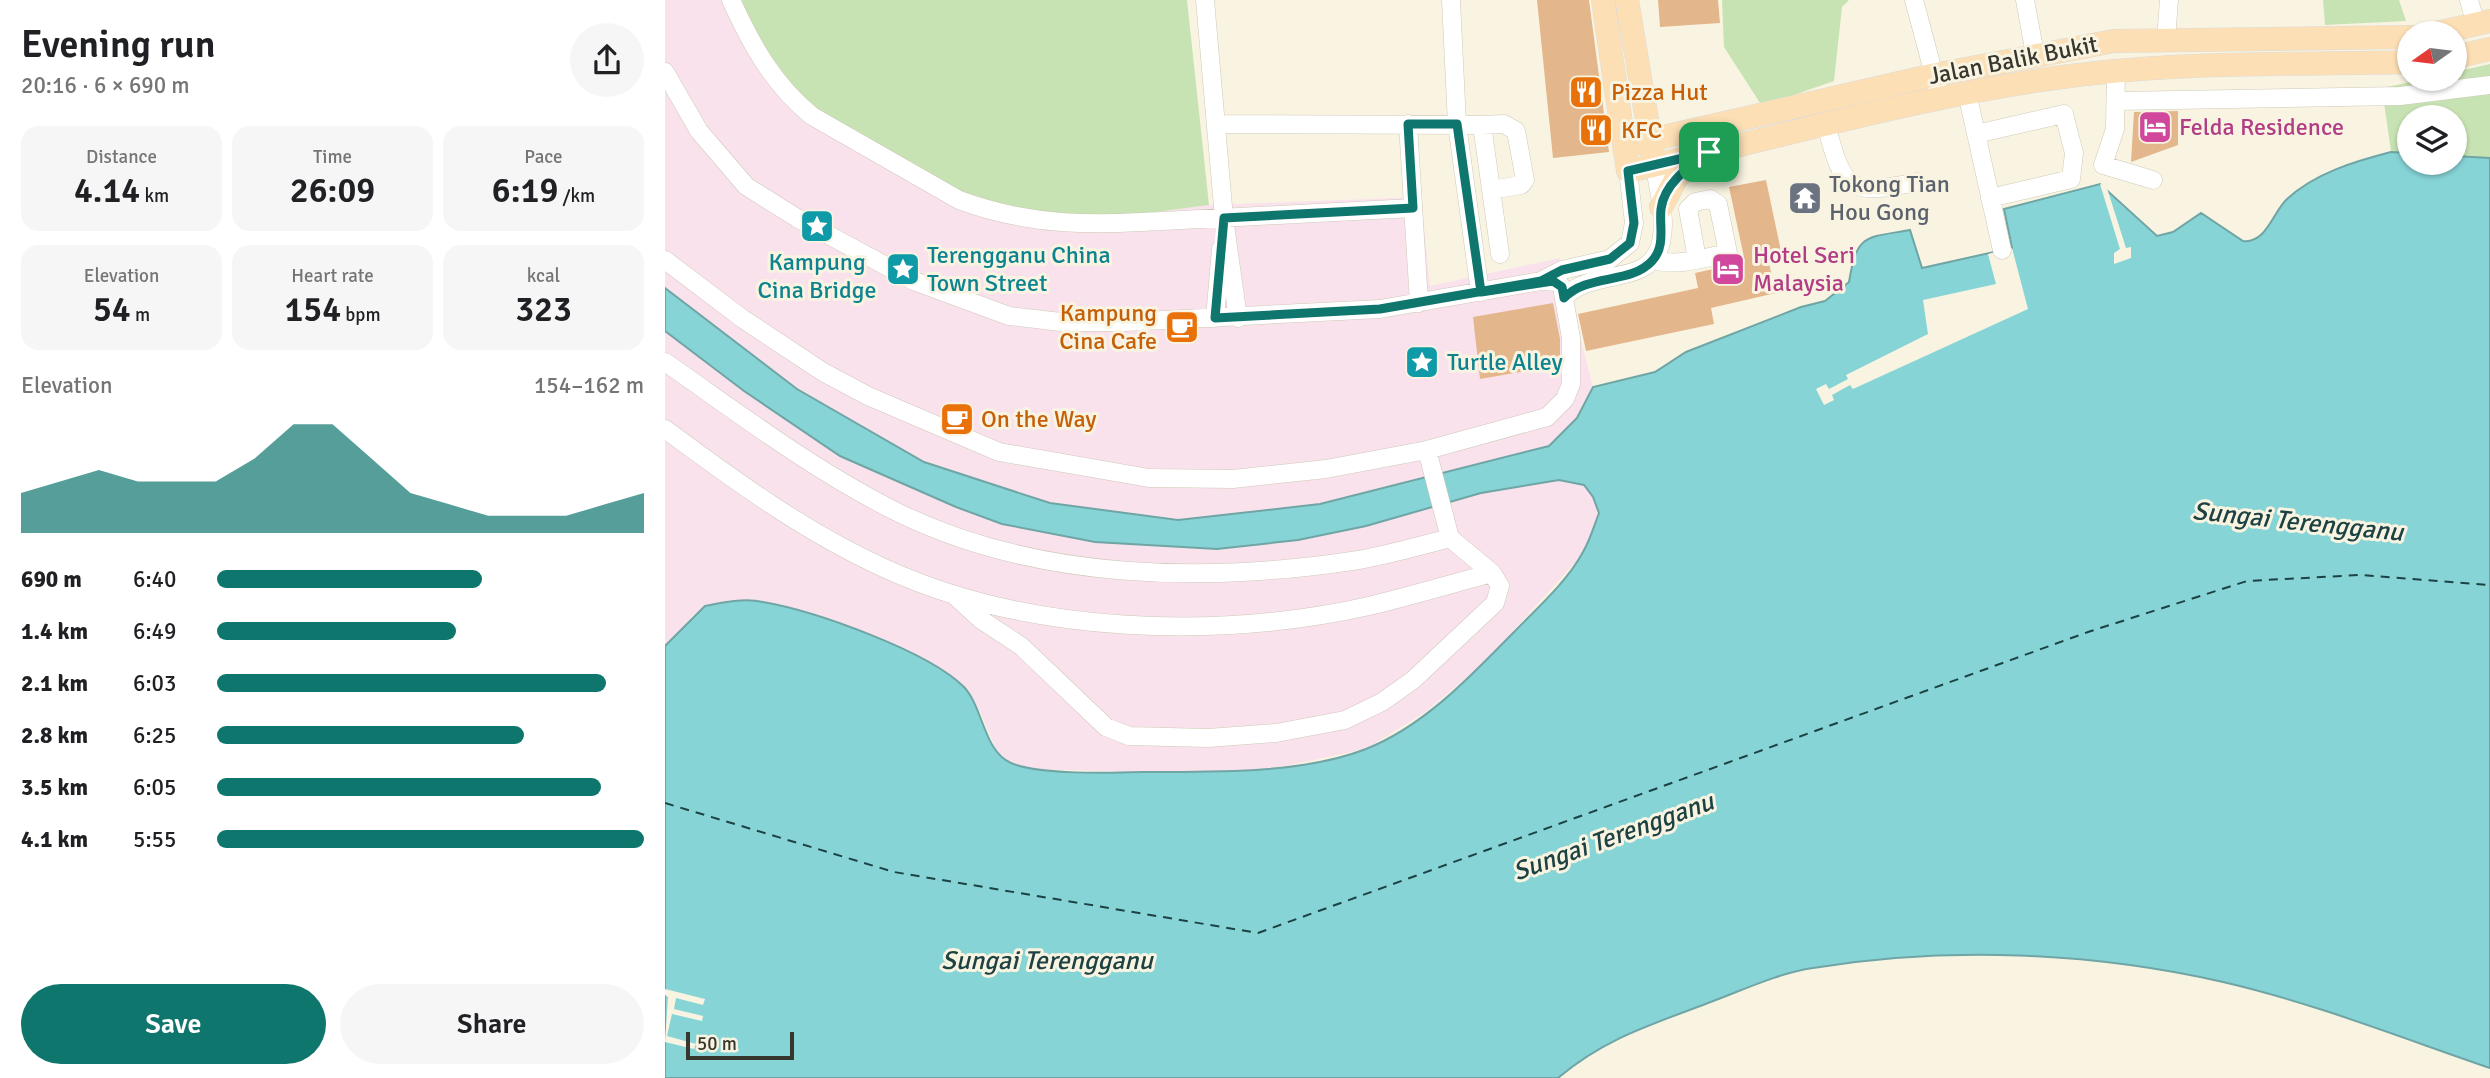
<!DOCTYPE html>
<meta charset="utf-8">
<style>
:root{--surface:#fff;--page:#f6f6f6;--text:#202124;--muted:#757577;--accent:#0f766e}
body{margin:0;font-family:Signika,sans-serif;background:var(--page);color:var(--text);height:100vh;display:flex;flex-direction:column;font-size:26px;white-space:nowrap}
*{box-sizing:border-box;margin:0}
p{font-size:23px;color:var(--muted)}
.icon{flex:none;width:38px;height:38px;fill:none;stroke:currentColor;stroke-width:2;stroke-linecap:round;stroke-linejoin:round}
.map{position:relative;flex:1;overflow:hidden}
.drawer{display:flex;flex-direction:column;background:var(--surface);width:665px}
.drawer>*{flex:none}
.needle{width:46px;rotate:256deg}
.tools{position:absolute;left:1732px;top:21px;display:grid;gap:14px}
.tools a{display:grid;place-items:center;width:70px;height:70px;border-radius:50%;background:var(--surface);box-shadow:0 2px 5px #0004;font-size:35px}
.scale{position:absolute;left:21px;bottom:18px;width:108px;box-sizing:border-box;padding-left:7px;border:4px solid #38372f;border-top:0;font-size:19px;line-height:24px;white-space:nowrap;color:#38372f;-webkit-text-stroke:5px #f9f4e1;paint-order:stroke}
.pin{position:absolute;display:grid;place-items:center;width:60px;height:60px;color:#fff;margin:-30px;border-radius:14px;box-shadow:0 4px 10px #0006}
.round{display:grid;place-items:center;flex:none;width:74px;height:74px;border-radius:37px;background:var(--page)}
.overview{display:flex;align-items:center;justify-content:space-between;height:119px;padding:0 21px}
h1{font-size:38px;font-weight:600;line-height:52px}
.figures{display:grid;grid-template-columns:repeat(3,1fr);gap:10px;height:119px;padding:7px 21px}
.figures div{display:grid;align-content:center;border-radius:18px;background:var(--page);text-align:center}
.figures b{font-size:35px;font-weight:600}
.figures small{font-size:19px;font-weight:400}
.figures p{font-size:19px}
.chart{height:196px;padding:14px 21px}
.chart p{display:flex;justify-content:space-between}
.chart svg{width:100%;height:126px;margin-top:7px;fill:var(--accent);opacity:.7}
.cta{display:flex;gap:14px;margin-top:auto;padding:14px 21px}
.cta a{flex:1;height:80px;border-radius:42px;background:var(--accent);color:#fff;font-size:28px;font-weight:600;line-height:80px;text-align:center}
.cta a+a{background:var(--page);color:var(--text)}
ul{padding:0 21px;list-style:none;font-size:23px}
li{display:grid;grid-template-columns:112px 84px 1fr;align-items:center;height:52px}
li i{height:18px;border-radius:9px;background:var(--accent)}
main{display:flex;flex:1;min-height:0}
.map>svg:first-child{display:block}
</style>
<main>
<section class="drawer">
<div class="overview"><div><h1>Evening run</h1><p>20:16 · 6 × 690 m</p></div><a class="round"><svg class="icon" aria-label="share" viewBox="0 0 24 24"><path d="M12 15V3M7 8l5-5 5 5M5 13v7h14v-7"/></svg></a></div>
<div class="figures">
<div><p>Distance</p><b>4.14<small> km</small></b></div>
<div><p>Time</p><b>26:09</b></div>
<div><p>Pace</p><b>6:19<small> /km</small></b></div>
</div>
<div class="figures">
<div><p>Elevation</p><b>54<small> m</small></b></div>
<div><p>Heart rate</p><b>154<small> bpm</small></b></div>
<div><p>kcal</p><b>323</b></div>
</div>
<div class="chart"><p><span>Elevation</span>154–162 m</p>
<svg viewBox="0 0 160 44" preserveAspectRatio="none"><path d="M0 44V30L10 26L20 22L30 26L40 26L50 26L60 18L70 6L80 6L90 18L100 30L110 34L120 38L130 38L140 38L150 34L160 30V44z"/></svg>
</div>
<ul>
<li><b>690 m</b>6:40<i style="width:62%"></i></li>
<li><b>1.4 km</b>6:49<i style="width:56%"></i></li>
<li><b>2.1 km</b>6:03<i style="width:91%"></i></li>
<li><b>2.8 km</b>6:25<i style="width:72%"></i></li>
<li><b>3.5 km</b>6:05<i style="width:90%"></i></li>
<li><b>4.1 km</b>5:55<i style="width:100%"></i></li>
</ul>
<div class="cta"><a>Save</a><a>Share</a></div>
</section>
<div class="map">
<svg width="1825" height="1078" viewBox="0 0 1825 1078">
<rect width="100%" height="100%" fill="#f9f4e1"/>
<path fill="#fae2ed" d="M0,0H76L445,218L544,205L756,197L765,286L895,258L928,387L912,418L884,446L655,504L513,520L385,503L259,462L132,389L0,288Z
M0,331L79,391L175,456L291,507L337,524L430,542L551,549L633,540L701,526L816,493L894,480L919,485L928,497L934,512L918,554L818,664L759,713L701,749L597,771L467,772L363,769L342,762L333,754L316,714L300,689L278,670L230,645L161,620L97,601L29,614L13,635L0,646Z"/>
<path fill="#c8e3b3" d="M76,0H522L544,205L445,218L396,217L296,196L215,149L128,94L104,59Z
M1057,0H1184L1177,7L1169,81L1097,106L1059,47Z
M1658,0H1734L1741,21L1660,25Z
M1825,64V158L1790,156V117H1745V153L1726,152L1717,88L1760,79H1790V72Z"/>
<path fill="#87d4d7" stroke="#6fa5a5" stroke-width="2" d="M1726,152L1745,153V163H1790V156L1825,158V1068C1737,1038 1649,1003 1558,982C1426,952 1282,946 1148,968C1113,973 1076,991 1043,1003C986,1025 940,1038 893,1078H0V646L40,606C59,602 80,598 98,602C150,611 263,651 299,687C318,707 319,752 346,763C374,775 445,773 479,772C548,772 637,774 701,749C759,726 806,676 848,633C871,609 902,582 918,552C925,540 929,526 934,513L928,497L919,485L894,480L816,493L701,526L633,540L552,549L430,542L337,524L291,507L175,456L79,391L0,331V288L132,389L259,462L385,503L513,520L655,504L884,446L912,418L928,387L990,372L1021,352L1136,307L1160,301L1184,282C1192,233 1200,238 1245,230L1257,268L1347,248L1339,209L1435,184L1492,236L1508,232L1536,213L1578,241C1601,244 1608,212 1622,199C1650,173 1691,161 1726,152Z"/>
<path fill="#f9f4e1" d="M1435,184L1441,185L1461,248L1466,247V258L1449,264V253L1455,249Z
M1347,248L1363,309L1188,389L1185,385L1167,395L1169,400L1159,405L1151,389L1161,384L1164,389L1183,379L1181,375L1263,334L1258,300L1331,284L1323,254Z
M0,989L40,999L38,1005L11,998L9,1009L38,1016L37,1021L7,1014L2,1036L31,1044L29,1049L0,1042L3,997L0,995Z"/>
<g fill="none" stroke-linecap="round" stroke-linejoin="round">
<path stroke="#1c4243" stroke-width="2" stroke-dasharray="9 7" stroke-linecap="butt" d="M0,803L229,872L593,933L1423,632L1582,581L1695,575L1825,585"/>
</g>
<path fill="#e4b68c" d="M872,0H924L944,152L888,158Z
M993,0H1053L1055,23L995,27Z
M1513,111V145L1466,162L1469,112Z
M1101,180L1117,256L1103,259L1111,293L1046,308L1049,324L921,351L913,314L1033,288L1030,273L1080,262L1064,187Z
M888,303L895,339V365L815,379L808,317Z"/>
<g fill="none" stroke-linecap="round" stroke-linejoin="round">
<g stroke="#cec9b7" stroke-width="19">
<path id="minor" d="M66,0C87,46 108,84 147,116L294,200C381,232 446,223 536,219C607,215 677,212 748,208
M540,0L559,218L573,318
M786,0L792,124L815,292
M1249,0L1272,86
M1360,0L1370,54
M1804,0L1811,25
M1501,40L1504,0
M1451,70L1450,129L1438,165L1488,180
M0,72L34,131L81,186L132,218L249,281L344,316L396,322H460L715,309L876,281L897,270L945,259L965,243L969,223L963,171
M1302,93L1337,250
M1453,101L1735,96L1825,85
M552,124L817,125L835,254
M743,124L754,303
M1161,124C1178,191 1184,196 1252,182
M817,125L839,124L851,131L860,180L856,185L826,190
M1311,134L1399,114L1409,153L1406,179L1325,198
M0,260L78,319L158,372L203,396L334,452L484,478L568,479L661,469L762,450L882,417L900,399L906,384V338L897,287L893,282L876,281
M989,260C1013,267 1038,258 1063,253L1053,204L1045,199L1030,202L1023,209L1032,259
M899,298C912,284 925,282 942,278C954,275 968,274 979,267C1010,249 995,194 989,165
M550,318L556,249
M0,362C76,415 152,473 236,514C373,580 539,583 687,561C720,556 753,546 785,538
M0,429C70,481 140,532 219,568C362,634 551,640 704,606C745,596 786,584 827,573L785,538L762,450
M289,595L315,619L356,646L441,727L464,736L543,738L611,733L680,720L717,702L748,680L830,603L835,586L827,573"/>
</g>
<g stroke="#dbdbda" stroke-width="24">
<path id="major" d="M938,0L963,171C1110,139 1256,95 1405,76C1517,61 1632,65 1745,62
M962,0L988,156
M1772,33L1825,21
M1790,57L1825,49
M959,146L1269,75L1449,41L1745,37
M996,207L1012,177L1039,156"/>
</g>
<use href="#minor" stroke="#fff" stroke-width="18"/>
<use href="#major" stroke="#fddfb5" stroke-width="23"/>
</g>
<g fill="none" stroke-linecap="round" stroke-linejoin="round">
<g stroke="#fff" stroke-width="14">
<path id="route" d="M1044,152L963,171L969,223L965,243L945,259L897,270L876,281L715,309L550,318L559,218L748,208L743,124H792L816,292L888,281L897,287L899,298C923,273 965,285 987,261C1001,246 994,226 996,209C999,183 1025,166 1044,152"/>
</g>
<use href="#route" stroke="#0f766e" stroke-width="9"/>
</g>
<defs>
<g id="restaurant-square" transform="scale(1.75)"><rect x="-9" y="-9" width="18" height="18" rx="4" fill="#e8710a" stroke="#f9f4e1"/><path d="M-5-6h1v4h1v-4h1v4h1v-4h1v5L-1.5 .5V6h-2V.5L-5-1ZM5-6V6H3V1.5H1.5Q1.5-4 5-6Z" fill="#fff"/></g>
<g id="hotel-square" transform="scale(1.75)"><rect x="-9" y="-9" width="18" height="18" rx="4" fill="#d1479c" stroke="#f9f4e1"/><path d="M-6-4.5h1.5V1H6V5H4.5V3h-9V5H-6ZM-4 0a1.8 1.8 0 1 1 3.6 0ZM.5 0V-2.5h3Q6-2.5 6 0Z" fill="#fff"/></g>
<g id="temple-square" transform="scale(1.75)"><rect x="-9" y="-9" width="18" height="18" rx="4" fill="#6b7280" stroke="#f9f4e1"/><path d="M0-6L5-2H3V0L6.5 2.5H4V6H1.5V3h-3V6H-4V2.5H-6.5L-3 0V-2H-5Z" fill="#fff"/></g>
<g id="sight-square" transform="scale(1.75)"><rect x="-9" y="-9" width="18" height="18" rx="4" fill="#0f9aa8" stroke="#f9f4e1"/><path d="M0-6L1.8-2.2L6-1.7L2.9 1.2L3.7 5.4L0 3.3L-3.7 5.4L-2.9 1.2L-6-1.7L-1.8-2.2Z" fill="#fff"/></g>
<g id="cafe-square" transform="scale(1.75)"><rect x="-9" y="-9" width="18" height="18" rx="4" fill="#e8710a" stroke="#f9f4e1"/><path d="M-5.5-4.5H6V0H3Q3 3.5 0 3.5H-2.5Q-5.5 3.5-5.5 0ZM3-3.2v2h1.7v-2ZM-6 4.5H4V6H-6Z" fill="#fff"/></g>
</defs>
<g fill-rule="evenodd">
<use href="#restaurant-square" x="921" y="92"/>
<use href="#hotel-square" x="1490" y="127"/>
<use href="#restaurant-square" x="931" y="130"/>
<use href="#temple-square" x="1140" y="198"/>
<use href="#sight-square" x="152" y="226"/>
<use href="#sight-square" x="238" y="269"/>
<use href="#hotel-square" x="1063" y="269"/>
<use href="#cafe-square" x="517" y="327"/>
<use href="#sight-square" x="757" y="362"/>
<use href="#cafe-square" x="292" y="419"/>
</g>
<g text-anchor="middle" stroke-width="6" stroke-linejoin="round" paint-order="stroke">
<g font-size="24" fill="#38372f" stroke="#f9f4e1">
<text transform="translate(1348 60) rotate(-11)" y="8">Jalan Balik Bukit</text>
</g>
<g font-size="24" fill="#c56008" stroke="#f9f4e1" text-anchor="start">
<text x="946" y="100">Pizza Hut</text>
<text x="956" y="138">KFC</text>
<text x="492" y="321" text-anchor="end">Kampung<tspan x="492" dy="28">Cina Cafe</tspan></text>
<text x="316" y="427">On the Way</text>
</g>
<g font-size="24" fill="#b23c85" stroke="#f9f4e1" text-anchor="start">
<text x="1514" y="135">Felda Residence</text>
<text x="1088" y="263">Hotel Seri<tspan x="1088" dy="28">Malaysia</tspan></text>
</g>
<g font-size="24" fill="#5b616d" stroke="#f9f4e1" text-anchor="start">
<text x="1164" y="192">Tokong Tian<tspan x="1164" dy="28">Hou Gong</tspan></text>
</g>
<g font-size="24" fill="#0d838f" stroke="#f9f4e1" text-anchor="start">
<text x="262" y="263">Terengganu China<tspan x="262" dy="28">Town Street</tspan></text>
<text x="152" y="270" text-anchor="middle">Kampung<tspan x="152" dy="28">Cina Bridge</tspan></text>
<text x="782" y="370">Turtle Alley</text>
</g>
<g font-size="26" font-style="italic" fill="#1c4243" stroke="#f9f4e1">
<text transform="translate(1633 521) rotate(6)" y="9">Sungai Terengganu</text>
<text transform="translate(948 836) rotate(-20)" y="9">Sungai Terengganu</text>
<text x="382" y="969">Sungai Terengganu</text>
</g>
</g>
</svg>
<div class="tools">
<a><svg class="needle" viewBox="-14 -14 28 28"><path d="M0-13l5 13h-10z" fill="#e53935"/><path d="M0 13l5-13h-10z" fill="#757577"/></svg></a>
<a><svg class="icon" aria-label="layers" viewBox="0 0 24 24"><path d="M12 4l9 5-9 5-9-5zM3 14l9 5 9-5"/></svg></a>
</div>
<div class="scale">50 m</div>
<div class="pin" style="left:1044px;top:152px;background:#1e9e55"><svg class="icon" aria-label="arrive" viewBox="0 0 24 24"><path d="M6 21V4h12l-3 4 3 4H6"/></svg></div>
</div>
</main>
